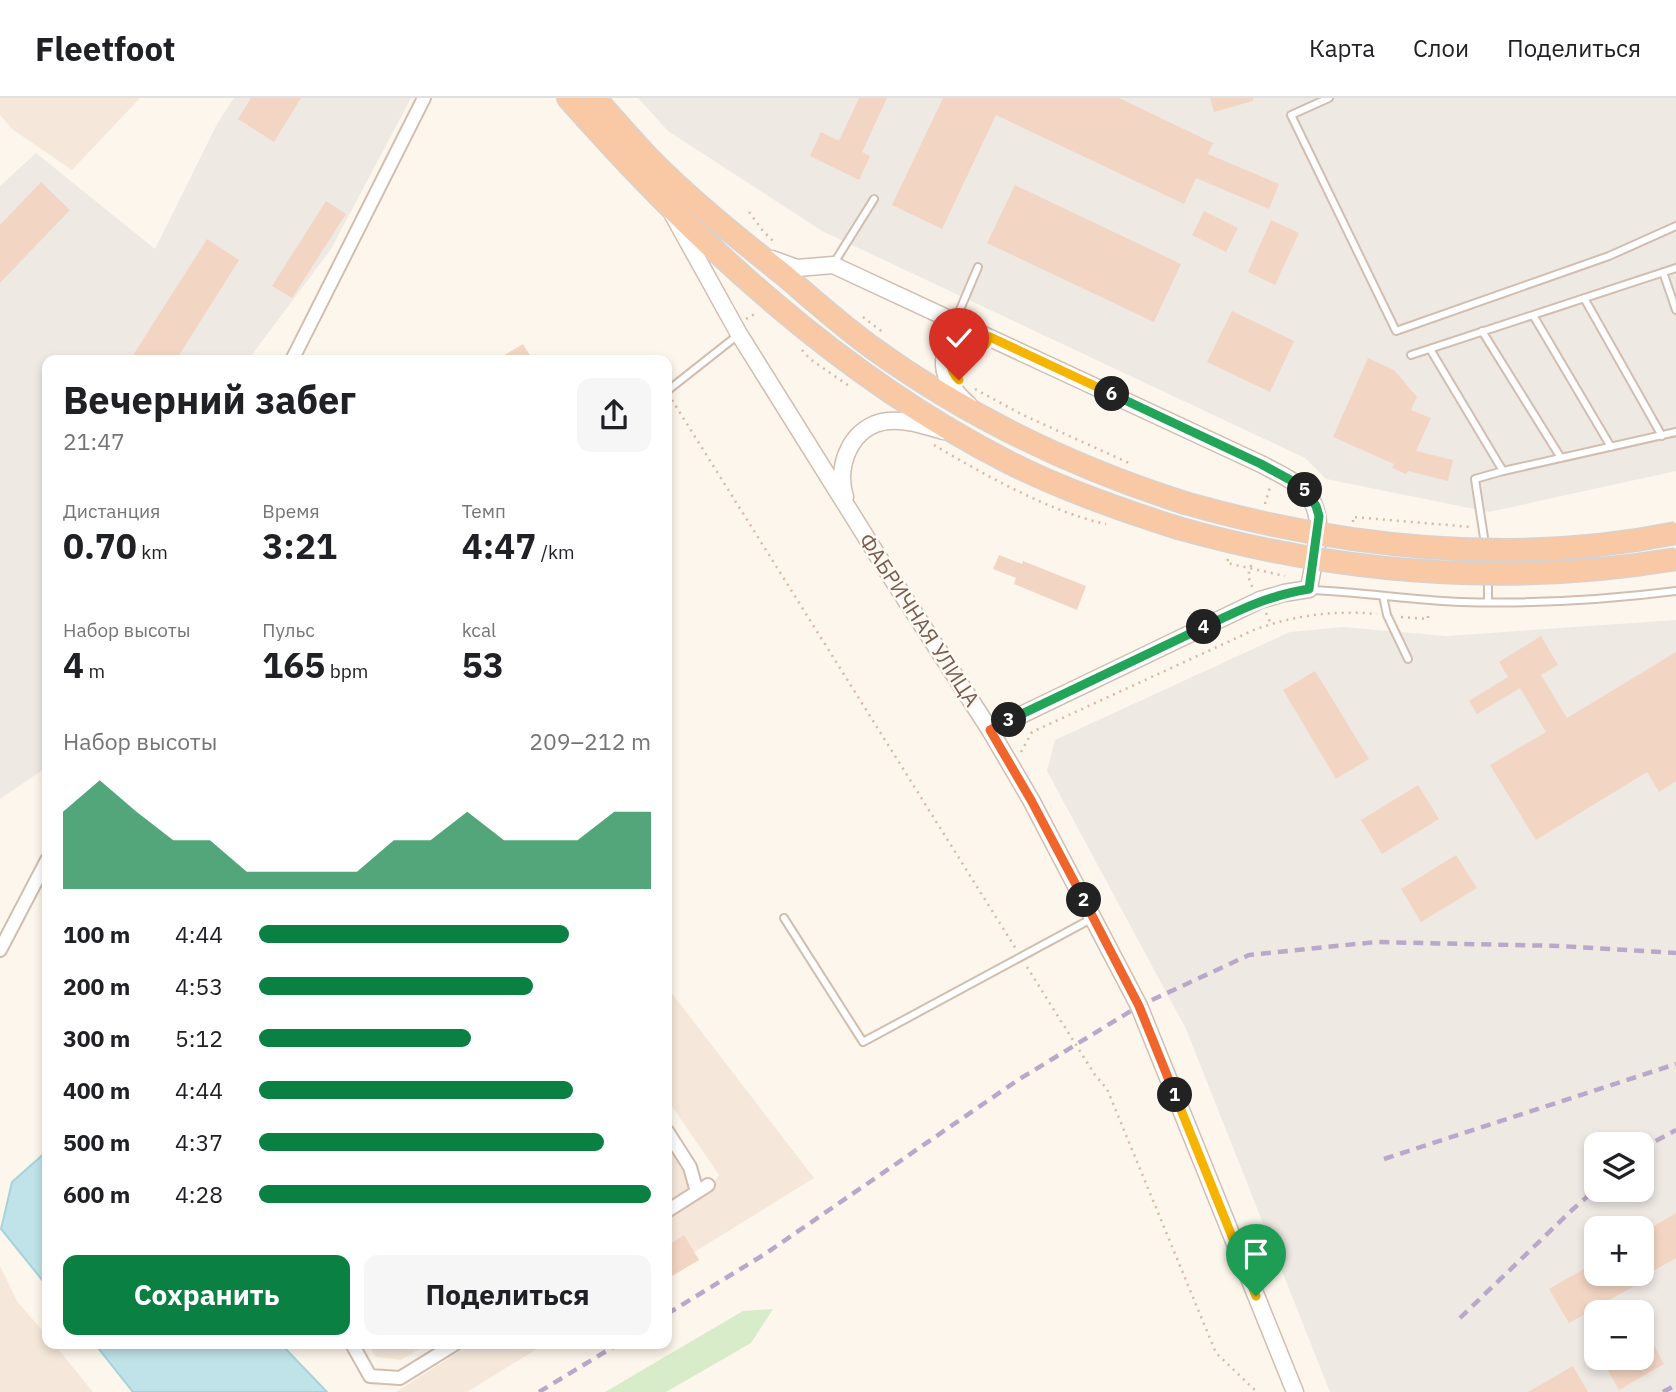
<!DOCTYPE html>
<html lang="ru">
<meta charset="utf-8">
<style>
:root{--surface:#fff;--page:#f6f6f6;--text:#202124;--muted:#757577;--line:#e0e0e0;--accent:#0b8043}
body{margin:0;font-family:"IBM Plex Sans",sans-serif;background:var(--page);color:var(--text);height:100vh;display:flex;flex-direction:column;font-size:26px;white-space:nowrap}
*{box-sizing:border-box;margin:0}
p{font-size:23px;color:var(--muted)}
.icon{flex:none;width:38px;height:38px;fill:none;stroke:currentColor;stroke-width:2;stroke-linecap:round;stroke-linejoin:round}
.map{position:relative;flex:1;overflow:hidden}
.panel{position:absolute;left:42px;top:257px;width:630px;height:994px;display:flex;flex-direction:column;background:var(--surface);border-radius:14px;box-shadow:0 4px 10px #0003}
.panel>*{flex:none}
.tools{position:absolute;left:1584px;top:1034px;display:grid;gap:14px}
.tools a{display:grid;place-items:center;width:70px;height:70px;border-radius:14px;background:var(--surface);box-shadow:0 4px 10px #0003;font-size:35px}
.pin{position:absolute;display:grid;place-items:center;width:60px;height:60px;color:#fff;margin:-72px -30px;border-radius:50% 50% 50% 0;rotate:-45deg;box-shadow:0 0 7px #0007}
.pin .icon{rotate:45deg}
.km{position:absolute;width:35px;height:35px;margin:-18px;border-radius:50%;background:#222;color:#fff;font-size:19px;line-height:35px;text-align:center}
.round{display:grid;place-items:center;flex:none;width:74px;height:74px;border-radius:14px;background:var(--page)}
.headline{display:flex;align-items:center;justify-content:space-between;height:119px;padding:0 21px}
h1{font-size:38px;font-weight:700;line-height:52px}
.metrics{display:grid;grid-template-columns:repeat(3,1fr);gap:10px;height:119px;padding:7px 21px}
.metrics div{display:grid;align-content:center}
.metrics b{font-size:35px;font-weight:700}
.metrics small{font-size:19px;font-weight:400}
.metrics p{font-size:19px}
.chart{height:196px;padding:14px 21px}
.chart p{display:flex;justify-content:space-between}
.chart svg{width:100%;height:126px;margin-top:7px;fill:var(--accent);opacity:.7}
.primary-button{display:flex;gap:14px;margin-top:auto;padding:14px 21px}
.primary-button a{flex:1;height:80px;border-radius:14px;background:var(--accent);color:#fff;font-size:28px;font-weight:700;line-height:80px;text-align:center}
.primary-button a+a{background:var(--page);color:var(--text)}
ul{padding:0 21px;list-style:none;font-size:23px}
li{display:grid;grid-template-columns:112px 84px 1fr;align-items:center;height:52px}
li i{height:18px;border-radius:9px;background:var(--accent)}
header{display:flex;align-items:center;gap:42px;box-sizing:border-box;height:98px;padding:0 35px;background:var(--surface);border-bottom:2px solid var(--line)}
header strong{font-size:33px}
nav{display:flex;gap:38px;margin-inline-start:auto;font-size:24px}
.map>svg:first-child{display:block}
</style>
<header>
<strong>Fleetfoot</strong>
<nav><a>Карта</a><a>Слои</a><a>Поделиться</a></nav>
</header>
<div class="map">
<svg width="1676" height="1294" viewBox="0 0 1676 1294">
<rect width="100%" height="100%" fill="#fdf6ec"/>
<path fill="#f5e8da" d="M0,0H140L72,72L12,31L0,17Z
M667,889L814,1080L667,1171V1121L708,1094L719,1077L667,1001Z
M667,1047L694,1087L667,1103Z
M0,1168L17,1203L47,1238V1246H54L93,1294H0Z
M368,1246H427L401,1262L376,1259Z
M471,1246H545L467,1294H396Z"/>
<path fill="#efe9e4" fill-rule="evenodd" d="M234,0H411L331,151L248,262H47V669L0,701V88L36,55L155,151L217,26Z
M638,0H1676V373L1489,414L1326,381L1305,360L822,133L668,33Z
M1676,522V1294H1330L1186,931L1047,673L1055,642L1290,534L1343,529L1446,538ZM1596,1046H1642V1092H1596ZM1596,1130H1642V1176H1596ZM1596,1214H1642V1260H1596Z"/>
<path fill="#d8ecc9" d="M773,1211L751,1245L666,1294H605L743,1213Z"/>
<path fill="#bfe3e8" stroke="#a5d3da" stroke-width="2" d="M47,1053V1188L1,1131L12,1084Z
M95,1246H281L327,1294H133Z"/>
<path fill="#f3d5c3" d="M251,0H301L274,44L238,21Z
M859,0H887L862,54L870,58L859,82L810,58L821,34L839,43Z
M943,0H1119L1213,45L1208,56L1279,86L1269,111L1196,80L1184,106L996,17L942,131L892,107Z
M1210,0H1253V3L1214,14Z
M41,84L70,112L0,185V127Z
M1015,87L1181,166L1154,224L987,145Z
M326,103L346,116L292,200L272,188Z
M1204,113L1238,130L1226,154L1192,137Z
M1271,122L1299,135L1275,187L1248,174Z
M207,141L239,162L176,262H130Z
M1232,213L1294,243L1270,294L1207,264Z
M523,246L533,262H496Z
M1368,260L1394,272L1417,299L1411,312L1431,320L1416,353L1453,362L1448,383L1408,373L1406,376L1392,370L1394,366L1333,339Z
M999,457L1022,466L1023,463L1086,488L1077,512L1014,486L1016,480L993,471Z
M1541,538L1558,567L1541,577L1567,620L1676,554V683L1659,694L1647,674L1536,742L1490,667L1546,634L1520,590L1477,616L1469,603L1508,579L1499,564Z
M1315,573L1369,661L1336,681L1283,592Z
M1418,687L1439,721L1382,756L1361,722Z
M1456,757L1477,790L1421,824L1401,791Z
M1676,1115V1160L1634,1184L1636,1187L1569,1225L1549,1191L1596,1164V1176H1642V1135Z
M684,1137L699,1162L667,1181V1148Z
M1642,1225L1664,1266L1619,1292L1601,1260H1642Z
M1573,1268L1588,1294H1528Z"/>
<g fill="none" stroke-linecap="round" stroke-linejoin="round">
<g stroke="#d1beb0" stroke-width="10">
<path id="service" d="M1329,0L1291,17L1396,233L1609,158L1676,128
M834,165L874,101
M1663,174L1676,212
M1584,200L1662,338
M1533,217L1611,349
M956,221L978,169
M1482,233L1561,360
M1430,251L1503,373L1676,334
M1411,257L1676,170
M667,293L738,237
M1485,446L1475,381L1503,373
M1488,478V504
M1311,492C1361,494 1411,502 1461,504C1532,506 1605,502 1676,493
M1383,498L1387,517L1408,561
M784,820L863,944L1091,821"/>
</g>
<g stroke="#d1beb0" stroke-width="16">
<path id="minor" d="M292,262L424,0
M0,852L47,762
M667,1033L690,1069L697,1094
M667,1113L708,1087
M352,1246L370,1278L400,1280L455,1246"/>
</g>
<g stroke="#d1beb0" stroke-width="19">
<path id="tertiary" d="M673,117L739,236L891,479L990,632L1031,702L1139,908L1295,1294
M772,161L797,170L833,167L1261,366C1272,372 1285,378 1295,385C1333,410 1314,455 1309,491L1284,495L1260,502L990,632
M956,223C941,261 935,277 969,307
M845,399C835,368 851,327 888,323C906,321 926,328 943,333"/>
</g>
<g stroke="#dad1cd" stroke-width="24">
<path id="trunk" d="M568,0C694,143 839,278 1010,365C1063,392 1121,412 1178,430
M595,0C613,20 630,40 648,59C690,102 738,140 784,177C812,201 840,226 870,248C966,318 1072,369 1185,405"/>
</g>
<path stroke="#d9b8a5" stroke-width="2.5" stroke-dasharray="2 5" stroke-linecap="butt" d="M749,114L763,133L776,146
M863,219L885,236
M746,221L758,214
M802,252L810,261L852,290
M975,291L1023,317L1129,365
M672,302L1016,851
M934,347C983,376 1050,414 1106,426
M1265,406L1270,389
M1353,424V419L1471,429
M1251,467L1248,478L1253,491
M1266,515L1271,526
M1401,519L1428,521V513
M1021,654L1032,634L1256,531C1297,517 1334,512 1377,516
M1027,869L1095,977L1107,991L1216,1255L1257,1294"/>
<use href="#service" stroke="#fff" stroke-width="6"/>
<use href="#minor" stroke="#fff" stroke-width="12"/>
<use href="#tertiary" stroke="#fff" stroke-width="16"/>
<use href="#trunk" stroke="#f9c8a4" stroke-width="21"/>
<path stroke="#b9a8c9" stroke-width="4.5" stroke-dasharray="10 7" stroke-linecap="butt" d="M1642,1053L1652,1045L1676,1032
M1384,1061L1676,966
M667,1216L765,1156L1018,982L1139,908L1249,857L1376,844L1560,848L1676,855
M1460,1220L1572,1112L1596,1091
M539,1294L618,1246
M1663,1294L1676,1287"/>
<g stroke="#dad1cd" stroke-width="24" stroke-linecap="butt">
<path id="trunk-bridge" d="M1185,405C1343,450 1514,468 1676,435
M1178,430C1341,476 1509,489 1676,461"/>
</g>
<path stroke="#d9b8a5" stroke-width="2.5" stroke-dasharray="2 5" stroke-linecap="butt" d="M1228,461L1227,465L1285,478"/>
<use href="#trunk-bridge" stroke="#f9c8a4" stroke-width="21"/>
</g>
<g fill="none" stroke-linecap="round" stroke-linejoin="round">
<g stroke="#fff" stroke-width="14">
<path id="split-1" d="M1175,997L1256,1198"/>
</g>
<g stroke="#fff" stroke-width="14">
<path id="split-2" d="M1084,802L1139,908L1175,997"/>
</g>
<g stroke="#fff" stroke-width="14">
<path id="split-3" d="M1009,622L990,632L1031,702L1084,802"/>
</g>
<g stroke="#fff" stroke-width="14">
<path id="split-4" d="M1009,622L1204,529"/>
</g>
<g stroke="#fff" stroke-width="14">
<path id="split-5" d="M1204,529C1239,512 1270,497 1309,491L1319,418L1316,408L1305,392"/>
</g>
<g stroke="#fff" stroke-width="14">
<path id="split-6" d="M1112,296L1261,366L1294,384L1305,392"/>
</g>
<g stroke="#fff" stroke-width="14">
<path id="split-7" d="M959,282C938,260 959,236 985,247L990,239L1112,296"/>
</g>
<use href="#split-1" stroke="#f5b400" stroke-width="9"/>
<use href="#split-2" stroke="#f0652b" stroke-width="9"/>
<use href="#split-3" stroke="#f0652b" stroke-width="9"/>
<use href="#split-4" stroke="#22a559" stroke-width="9"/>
<use href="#split-5" stroke="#22a559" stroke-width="9"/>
<use href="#split-6" stroke="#22a559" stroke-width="9"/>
<use href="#split-7" stroke="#f5b400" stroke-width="9"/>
</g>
<g text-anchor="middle" stroke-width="5" stroke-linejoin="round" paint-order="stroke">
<g font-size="21" fill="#7a5c4d" stroke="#fffaf3">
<text transform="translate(919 522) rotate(57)" y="7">ФАБРИЧНАЯ УЛИЦА</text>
</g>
</g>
</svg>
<div class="tools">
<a><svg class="icon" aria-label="layers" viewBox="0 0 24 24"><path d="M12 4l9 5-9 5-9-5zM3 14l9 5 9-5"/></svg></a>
<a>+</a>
<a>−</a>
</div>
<div class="pin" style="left:1256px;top:1198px;background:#1e9e55"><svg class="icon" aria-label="arrive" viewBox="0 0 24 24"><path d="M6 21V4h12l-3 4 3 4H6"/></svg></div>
<div class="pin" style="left:959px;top:282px;background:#d93025"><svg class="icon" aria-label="check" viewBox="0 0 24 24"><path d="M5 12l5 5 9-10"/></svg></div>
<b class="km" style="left:1175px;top:997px">1</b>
<b class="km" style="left:1084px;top:802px">2</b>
<b class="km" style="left:1009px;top:622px">3</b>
<b class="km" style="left:1204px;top:529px">4</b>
<b class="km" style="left:1305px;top:392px">5</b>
<b class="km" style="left:1112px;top:296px">6</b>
<section class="panel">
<div class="headline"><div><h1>Вечерний забег</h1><p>21:47</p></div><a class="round"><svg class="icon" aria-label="share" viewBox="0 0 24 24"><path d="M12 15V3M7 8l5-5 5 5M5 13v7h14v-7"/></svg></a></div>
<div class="metrics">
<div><p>Дистанция</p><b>0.70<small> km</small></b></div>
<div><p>Время</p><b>3:21</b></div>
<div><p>Темп</p><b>4:47<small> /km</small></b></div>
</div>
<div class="metrics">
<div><p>Набор высоты</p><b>4<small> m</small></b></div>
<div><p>Пульс</p><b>165<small> bpm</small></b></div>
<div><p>kcal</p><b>53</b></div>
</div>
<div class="chart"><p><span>Набор высоты</span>209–212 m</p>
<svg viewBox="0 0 160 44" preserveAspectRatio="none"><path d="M0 44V17L10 6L20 17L30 27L40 27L50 38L60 38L70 38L80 38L90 27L100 27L110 17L120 27L130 27L140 27L150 17L160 17V44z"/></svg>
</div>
<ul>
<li><b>100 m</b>4:44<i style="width:79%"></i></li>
<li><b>200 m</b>4:53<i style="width:70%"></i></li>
<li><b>300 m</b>5:12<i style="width:54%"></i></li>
<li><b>400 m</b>4:44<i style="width:80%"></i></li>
<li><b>500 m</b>4:37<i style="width:88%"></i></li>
<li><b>600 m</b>4:28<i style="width:100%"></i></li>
</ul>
<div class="primary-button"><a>Сохранить</a><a>Поделиться</a></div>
</section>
</div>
